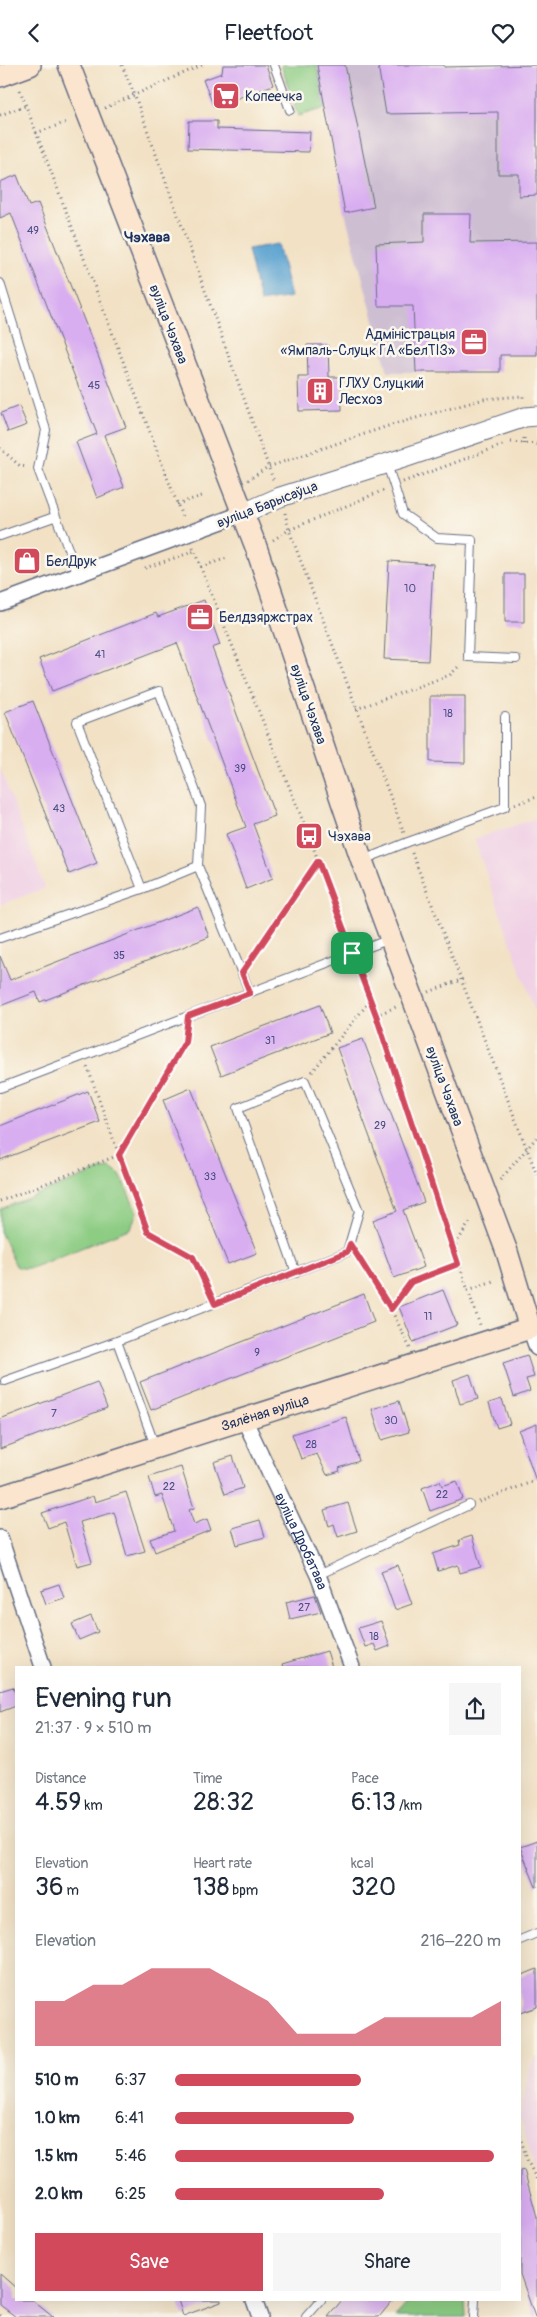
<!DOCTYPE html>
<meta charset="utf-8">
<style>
:root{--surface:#fff;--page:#f6f6f7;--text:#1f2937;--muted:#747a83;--accent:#d1495b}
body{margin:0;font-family:Pangolin,sans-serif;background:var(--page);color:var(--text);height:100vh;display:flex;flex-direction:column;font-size:19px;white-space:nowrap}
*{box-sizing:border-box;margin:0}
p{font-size:16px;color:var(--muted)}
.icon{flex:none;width:28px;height:28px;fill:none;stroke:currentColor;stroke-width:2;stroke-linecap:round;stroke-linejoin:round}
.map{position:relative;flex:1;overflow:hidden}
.side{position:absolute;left:15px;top:1601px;width:506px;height:635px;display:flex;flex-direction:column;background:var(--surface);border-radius:0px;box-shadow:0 5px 20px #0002}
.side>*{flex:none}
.pin{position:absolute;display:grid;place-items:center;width:42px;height:42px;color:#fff;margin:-21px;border-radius:10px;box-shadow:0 2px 8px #0006}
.round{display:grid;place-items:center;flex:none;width:52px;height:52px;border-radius:0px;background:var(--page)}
.head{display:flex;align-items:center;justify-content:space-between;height:85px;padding:0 20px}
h1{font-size:28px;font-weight:600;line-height:38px}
.figures{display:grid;grid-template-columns:repeat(3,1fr);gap:8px;height:85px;padding:5px 20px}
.figures div{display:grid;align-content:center}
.figures b{font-size:25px;font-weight:600}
.figures small{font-size:14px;font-weight:400}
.figures p{font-size:14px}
.chart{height:140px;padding:10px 20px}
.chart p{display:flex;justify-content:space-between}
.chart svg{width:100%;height:90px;margin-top:5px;fill:var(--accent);opacity:.7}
.primary-button{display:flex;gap:10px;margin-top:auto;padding:10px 20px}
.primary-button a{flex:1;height:58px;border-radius:0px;background:var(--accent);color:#fff;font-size:20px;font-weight:600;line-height:58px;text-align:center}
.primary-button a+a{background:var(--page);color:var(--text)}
ul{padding:0 20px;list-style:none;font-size:16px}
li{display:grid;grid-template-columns:80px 60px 1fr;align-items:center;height:38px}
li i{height:12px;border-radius:6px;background:var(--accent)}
header{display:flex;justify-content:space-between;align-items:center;height:65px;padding:0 20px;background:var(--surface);font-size:22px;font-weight:600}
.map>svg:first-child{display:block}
</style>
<header><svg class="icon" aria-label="back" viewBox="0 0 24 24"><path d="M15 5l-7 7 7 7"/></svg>Fleetfoot<svg class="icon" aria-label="heart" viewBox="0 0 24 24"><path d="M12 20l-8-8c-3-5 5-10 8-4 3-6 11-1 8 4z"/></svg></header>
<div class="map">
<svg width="537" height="2252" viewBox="0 0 537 2252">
<rect width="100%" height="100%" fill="#fbf7ec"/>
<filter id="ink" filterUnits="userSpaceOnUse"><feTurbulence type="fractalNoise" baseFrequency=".02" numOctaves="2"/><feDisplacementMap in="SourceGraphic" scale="10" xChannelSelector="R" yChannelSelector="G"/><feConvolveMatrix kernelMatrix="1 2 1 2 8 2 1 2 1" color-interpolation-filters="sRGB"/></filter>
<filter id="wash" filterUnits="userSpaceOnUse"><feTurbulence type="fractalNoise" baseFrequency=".0096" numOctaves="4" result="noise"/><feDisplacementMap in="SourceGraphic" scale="20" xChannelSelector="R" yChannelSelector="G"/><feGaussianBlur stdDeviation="1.12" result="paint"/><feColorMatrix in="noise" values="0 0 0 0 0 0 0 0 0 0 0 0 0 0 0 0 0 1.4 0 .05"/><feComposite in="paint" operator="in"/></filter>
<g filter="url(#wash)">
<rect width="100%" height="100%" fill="#f2e1c4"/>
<path fill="#f0d0e5" d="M0,703L45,823L0,840Z
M537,753V952L474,774Z
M537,1992V2113L520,2050L531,2000Z"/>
<path fill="#cebed2" d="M317,0H537V290H500V307H388L345,148Z"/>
<path fill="#8ccc83" stroke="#547e70" d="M281,0H317L325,43L298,51Z
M110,1103L120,1110L137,1147L131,1163L31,1203H21L16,1201L0,1166V1144L103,1104Z
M410,2235H465L466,2252H395Z"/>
<path fill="#5aa2d0" stroke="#3a6897" d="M278,179L291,232L260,237L248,184Z"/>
<g id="blocks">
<path fill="#d9aef1" d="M223,0H266L273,20L214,42L203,15L222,8Z
M317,0H345L374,142L345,148Z
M378,0H444V2L537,0V130L519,131V109H498V47L386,49Z
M189,56H217V64L310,67L309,87L188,84Z
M17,110L29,141L38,138L126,362L104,370L124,422L97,433L76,377L97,369L11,148L0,153V117Z
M424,149H471L470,178L537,177V290H500V307H416L413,241H378L376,179L424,177Z
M307,280H328L329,312H341L342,345L299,346L298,312H308Z
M19,341L27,360L8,367L1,348Z
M389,496L433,499L428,596L384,594Z
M505,509H524V557H505Z
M204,535L220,580L212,583L275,751L253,759L273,813L246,824L226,769L246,762L177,578L52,626L39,594L156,548L158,552Z
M430,631H465V698L430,697Z
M33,636L97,798L69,809L5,647Z
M198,842L209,872L40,937L36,927L0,941V891L10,915Z
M320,940L330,968L221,1010L210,982Z
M363,974L424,1137L403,1145L424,1202L394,1213L373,1155L397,1146L337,983Z
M191,1023L257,1188L228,1199L163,1035Z
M88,1026L100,1057L0,1095V1061Z
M443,1225L457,1260L413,1277L399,1242Z
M364,1229L374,1257L151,1345L140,1317Z
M527,1290L534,1312L526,1314L530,1326L514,1332L503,1298Z
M470,1309L478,1334L460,1339L453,1315Z
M97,1317L107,1343L0,1384V1354Z
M502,1334L510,1359L497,1363L489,1338Z
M399,1336L409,1367L382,1375L372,1344Z
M346,1352L359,1396L339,1403L340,1406L327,1410L317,1389L301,1394L292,1369Z
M537,1359V1413H535L519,1366Z
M233,1391L243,1423L225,1429L214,1397Z
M181,1402L194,1443L189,1445L194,1459L207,1454L211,1465L155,1487L150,1474L174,1466L162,1430L155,1432L149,1412Z
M440,1416L442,1421L457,1416L463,1434L430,1446L422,1423Z
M126,1427L145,1486L127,1491L114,1447L80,1457L92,1497L77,1501L64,1457L48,1463L42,1448L93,1431L95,1437Z
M348,1438L357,1466L338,1472L334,1459L329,1461L324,1445Z
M260,1455L265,1472L237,1480L232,1463Z
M472,1471L481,1502L460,1508L458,1500L438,1506L433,1489L460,1480L459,1475Z
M398,1500L412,1539L395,1545L381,1506Z
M59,1519L64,1533L46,1539L41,1525Z
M315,1530L321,1547L290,1554L286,1537Z
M91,1551L98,1567L79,1575L72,1559Z
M381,1556L390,1581L377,1586L374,1579L365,1582L358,1563Z
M327,1586L332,1602H283L282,1599Z
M13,1622L16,1631V1641L0,1647V1626Z
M537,1776V1822H536L520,1782Z
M537,1904V1942L520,1948V1911Z
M524,2105L537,2152V2251L535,2252L520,2209V2106Z
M0,2209L16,2223V2235H32L53,2252H16L0,2240Z
M178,2235H221V2237L183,2251Z
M342,2235H393L379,2252H328Z"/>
</g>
</g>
<g filter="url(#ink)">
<use href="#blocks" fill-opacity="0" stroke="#666d82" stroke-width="1"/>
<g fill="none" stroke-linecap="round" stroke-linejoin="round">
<g stroke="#666d82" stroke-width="10">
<path id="service" d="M274,0L290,45
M0,218L46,365L38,404L78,510
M387,399L403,449L437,473L472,475L468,592L516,594
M0,471L54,452
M363,795L408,777L505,742V652
M142,824L77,657L159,626L201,741L198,801
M0,873L142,824L198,801L250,928
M0,1023L390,874
M5,1316L117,1276
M155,1381L117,1276L347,1187L359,1146L305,1016L238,1043L296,1208
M318,1510L469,1440
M520,1875L537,1868
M306,2252L321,2235
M474,2252L475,2235"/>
</g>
<g stroke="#666d82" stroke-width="18">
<g id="minor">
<path d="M0,538L244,448"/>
<path d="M530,1263L537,1283"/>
<path id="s1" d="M244,1354L318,1510L352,1602"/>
<path d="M0,1473L43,1602"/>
<path d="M254,2235L260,2252"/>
</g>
</g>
<g stroke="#666d82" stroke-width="21">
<path id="tertiary" d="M244,448L280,432L407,392L525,352L537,351"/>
</g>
<g stroke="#666d82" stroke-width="24">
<g id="secondary">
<path d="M0,11L30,0"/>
<path id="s2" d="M0,1432L530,1263L507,1187L362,796L256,482L69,0"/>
</g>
</g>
<path stroke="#666d82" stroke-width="3" stroke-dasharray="1 4" stroke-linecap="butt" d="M122,0L135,31L274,417
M20,25L183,454
M105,43L202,0
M0,50L25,41
M36,68L67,57
M511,377L537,379
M524,379V369
M0,383L20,401L28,402
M248,415L268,402L391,360L484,334L523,331V335
M403,417L505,379
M177,439L205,430
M285,448L289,465L404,768
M273,475L289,465L384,425
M193,483L309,771L348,877
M201,502L227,493
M145,503L195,486
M356,644L450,610L460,600
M515,739L537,732
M412,788L537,1110
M250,897L317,796
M357,899C402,1018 438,1140 480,1260
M429,927L463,914
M376,950L396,942
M187,964L185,977L119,1090L148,1167L193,1192L210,1229
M312,1007L370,936
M500,1115L537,1072
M0,1136L119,1090L87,1001
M453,1184L471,1155
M358,1192L391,1244
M468,1225L496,1215
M410,1283L391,1244L411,1217L458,1199
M479,1437L537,1415
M520,2071L527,2095L537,2115
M0,2250L2,2252"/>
<use href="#service" stroke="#fff" stroke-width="8"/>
<use href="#minor" stroke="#fff" stroke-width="15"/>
<use href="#tertiary" stroke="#fff" stroke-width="19"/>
<use href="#secondary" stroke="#fbe5cf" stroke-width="21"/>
</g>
</g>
<g fill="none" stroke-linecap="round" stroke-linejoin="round" filter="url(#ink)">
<g stroke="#fff" stroke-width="10">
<path id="route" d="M318,796L376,950L458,1199L411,1217L391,1244L350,1179L347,1187L215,1239L193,1192L148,1167L119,1090L185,977L188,951L250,928L242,908Z"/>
</g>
<use href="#route" stroke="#d1495b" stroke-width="6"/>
</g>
<defs>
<g id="supermarket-square" transform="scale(1.4375)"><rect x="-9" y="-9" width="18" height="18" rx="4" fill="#d1495b" stroke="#fbf7ec"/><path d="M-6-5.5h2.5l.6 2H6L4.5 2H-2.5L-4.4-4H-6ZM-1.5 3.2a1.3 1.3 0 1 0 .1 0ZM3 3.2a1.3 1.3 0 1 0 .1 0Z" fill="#fff"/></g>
<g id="office-square" transform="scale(1.4375)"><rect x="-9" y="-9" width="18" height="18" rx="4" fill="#d1495b" stroke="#fbf7ec"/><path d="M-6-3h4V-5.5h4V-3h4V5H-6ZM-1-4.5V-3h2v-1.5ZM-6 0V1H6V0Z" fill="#fff"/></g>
<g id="building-square" transform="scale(1.4375)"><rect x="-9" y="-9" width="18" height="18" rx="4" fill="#d1495b" stroke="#fbf7ec"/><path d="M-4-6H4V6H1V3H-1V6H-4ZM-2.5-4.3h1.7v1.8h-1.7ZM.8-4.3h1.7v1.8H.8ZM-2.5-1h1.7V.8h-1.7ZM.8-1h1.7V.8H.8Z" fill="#fff"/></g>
<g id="shop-square" transform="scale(1.4375)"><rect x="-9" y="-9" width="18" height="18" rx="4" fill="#d1495b" stroke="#fbf7ec"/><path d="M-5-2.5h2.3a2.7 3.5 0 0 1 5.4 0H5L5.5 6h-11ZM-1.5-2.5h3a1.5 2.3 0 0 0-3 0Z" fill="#fff"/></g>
<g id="bus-square" transform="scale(1.4375)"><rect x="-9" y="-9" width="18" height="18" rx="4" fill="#d1495b" stroke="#fbf7ec"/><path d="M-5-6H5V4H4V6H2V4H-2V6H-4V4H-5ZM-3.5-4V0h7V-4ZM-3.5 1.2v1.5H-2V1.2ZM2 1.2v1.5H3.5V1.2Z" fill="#fff"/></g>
</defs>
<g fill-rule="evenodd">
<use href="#supermarket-square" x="226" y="31"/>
<use href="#office-square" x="474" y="277"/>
<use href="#building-square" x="320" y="326"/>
<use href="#shop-square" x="27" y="496"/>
<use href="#office-square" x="200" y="552"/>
<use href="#bus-square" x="309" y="771"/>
</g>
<g text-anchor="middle" stroke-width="5" stroke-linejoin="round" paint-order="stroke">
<g font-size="11" fill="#4a4f83">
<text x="33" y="169">49</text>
<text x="94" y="324">45</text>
<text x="410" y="527">10</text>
<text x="100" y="593">41</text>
<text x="448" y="652">18</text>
<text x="240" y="707">39</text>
<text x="59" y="747">43</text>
<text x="119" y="894">35</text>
<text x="270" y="979">31</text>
<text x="380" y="1064">29</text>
<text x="210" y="1115">33</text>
<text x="428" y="1255">11</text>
<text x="257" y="1291">9</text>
<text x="54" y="1352">7</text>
<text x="391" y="1359">30</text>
<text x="311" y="1383">28</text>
<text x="169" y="1425">22</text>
<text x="442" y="1433">22</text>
<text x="304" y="1546">27</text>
<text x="374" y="1575">18</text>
</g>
<g font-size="14" fill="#1b2f5e" stroke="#fbf7ec" text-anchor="start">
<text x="245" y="36">Копеечка</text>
<text x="455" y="274" text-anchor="end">Адміністрацыя<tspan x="455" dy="16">«Ямпаль-Слуцк ГА «БелТІЗ»</tspan></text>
<text x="339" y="323">ГЛХУ Слуцкий<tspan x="339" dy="16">Лесхоз</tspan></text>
<text x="46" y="501">БелДрук</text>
<text x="219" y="557">Белдзяржстрах</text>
<text x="328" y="776">Чэхава</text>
</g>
<g font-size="14" fill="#1b2f5e" stroke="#fbf7ec">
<text transform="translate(169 259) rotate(69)" y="5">вуліца Чэхава</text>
<text transform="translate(267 439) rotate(-21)" y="5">вуліца Барысаўца</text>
<text transform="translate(309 639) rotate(71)" y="5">вуліца Чэхава</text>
<text transform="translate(445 1021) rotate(70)" y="5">вуліца Чэхава</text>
<text dy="5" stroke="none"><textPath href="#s2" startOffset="278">Зялёная вуліца</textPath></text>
<text dy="5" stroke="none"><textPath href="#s1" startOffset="135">вуліца Дробатава</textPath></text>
</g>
<g font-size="15" font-weight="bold" fill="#1b2f5e" stroke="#fbf7ec">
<text x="147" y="177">Чэхава</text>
</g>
</g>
</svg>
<div class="pin" style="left:352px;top:888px;background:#1e9e55"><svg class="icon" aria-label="arrive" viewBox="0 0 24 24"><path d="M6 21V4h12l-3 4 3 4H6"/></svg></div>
<section class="side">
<div class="head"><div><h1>Evening run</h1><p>21:37 · 9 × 510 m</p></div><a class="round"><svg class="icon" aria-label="share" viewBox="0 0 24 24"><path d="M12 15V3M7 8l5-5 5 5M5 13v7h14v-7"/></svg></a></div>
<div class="figures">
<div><p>Distance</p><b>4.59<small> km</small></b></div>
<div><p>Time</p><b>28:32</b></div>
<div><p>Pace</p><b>6:13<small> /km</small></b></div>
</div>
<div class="figures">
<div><p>Elevation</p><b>36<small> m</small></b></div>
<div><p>Heart rate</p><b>138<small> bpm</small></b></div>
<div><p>kcal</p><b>320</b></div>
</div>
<div class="chart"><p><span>Elevation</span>216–220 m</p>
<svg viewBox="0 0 160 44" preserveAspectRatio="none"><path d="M0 44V22L10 22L20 14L30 14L40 6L50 6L60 6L70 14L80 22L90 38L100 38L110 38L120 30L130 30L140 30L150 30L160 22V44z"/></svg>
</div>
<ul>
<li><b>510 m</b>6:37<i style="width:57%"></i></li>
<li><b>1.0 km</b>6:41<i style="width:55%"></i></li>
<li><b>1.5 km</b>5:46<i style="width:98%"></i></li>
<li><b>2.0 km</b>6:25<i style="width:64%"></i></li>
</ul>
<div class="primary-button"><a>Save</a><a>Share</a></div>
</section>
</div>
